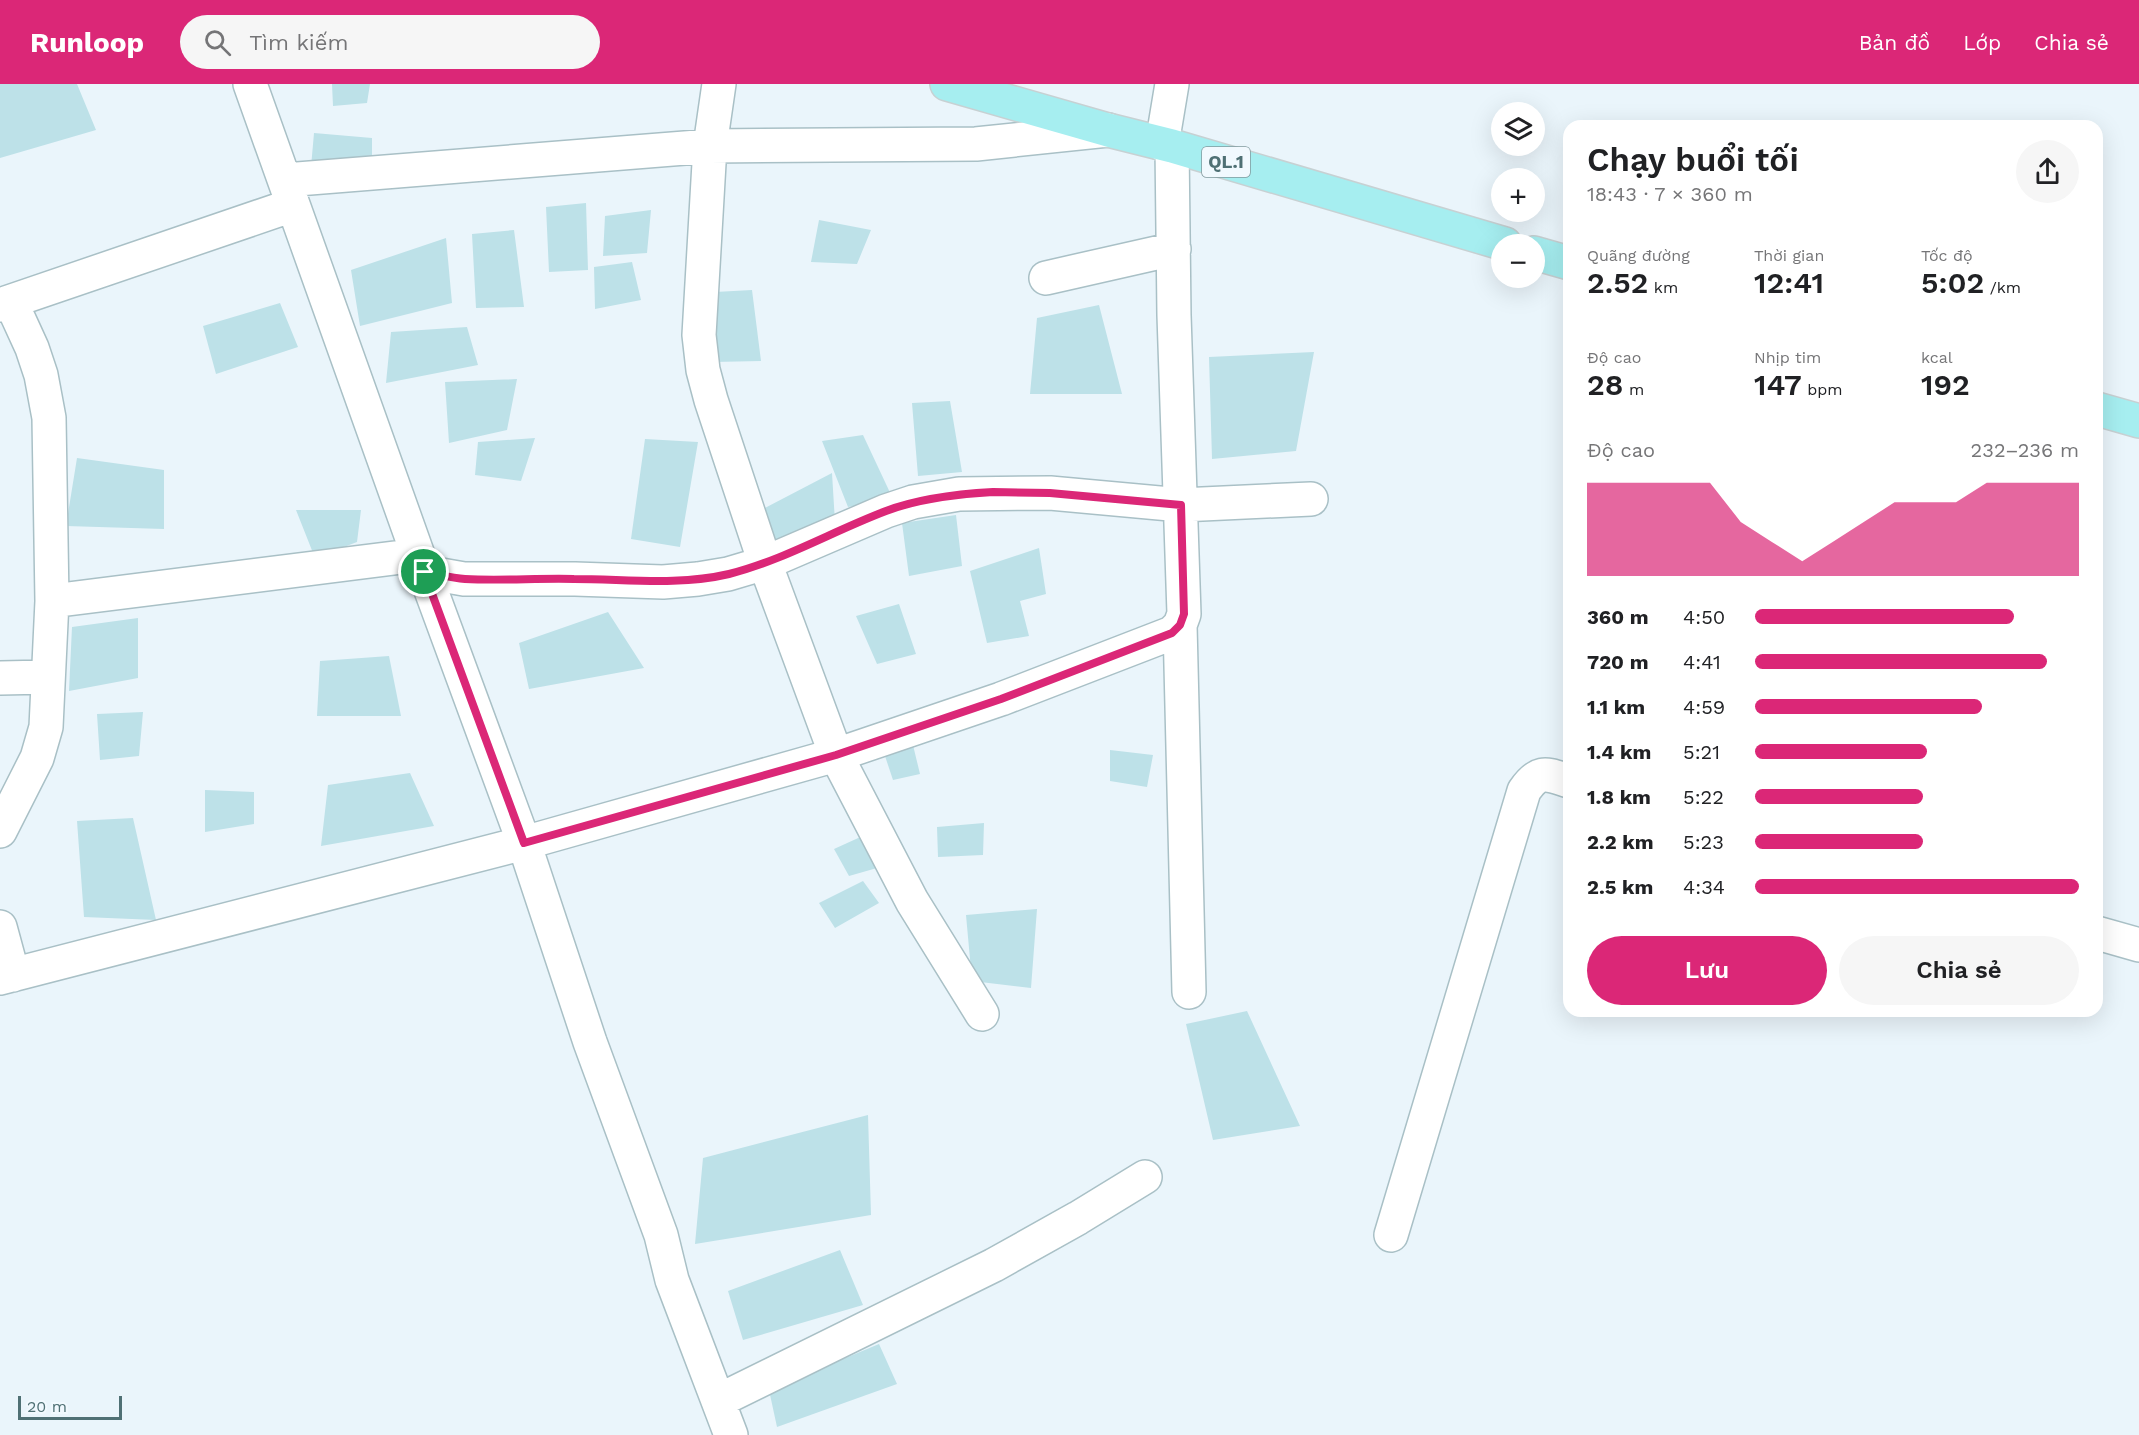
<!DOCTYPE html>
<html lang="vi">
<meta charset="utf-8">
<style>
:root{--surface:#fff;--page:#f6f6f6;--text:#202124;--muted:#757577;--accent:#db2777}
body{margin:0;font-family:"Work Sans",sans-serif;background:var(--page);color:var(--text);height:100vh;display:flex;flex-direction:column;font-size:22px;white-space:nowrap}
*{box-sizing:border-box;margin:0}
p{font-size:20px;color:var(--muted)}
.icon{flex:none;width:33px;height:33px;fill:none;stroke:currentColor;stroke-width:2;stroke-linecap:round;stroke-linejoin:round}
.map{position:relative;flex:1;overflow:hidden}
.drawer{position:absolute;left:1563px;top:36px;width:540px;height:897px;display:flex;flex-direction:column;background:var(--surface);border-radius:18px;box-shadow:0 6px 24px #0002}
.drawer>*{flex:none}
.fabs{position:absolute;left:1491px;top:18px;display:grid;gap:12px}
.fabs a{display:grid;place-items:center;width:54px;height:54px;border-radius:50%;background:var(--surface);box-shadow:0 6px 24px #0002;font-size:30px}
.scale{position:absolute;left:18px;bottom:15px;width:104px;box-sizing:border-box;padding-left:6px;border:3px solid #4f7074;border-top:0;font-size:16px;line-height:21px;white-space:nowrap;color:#4f7074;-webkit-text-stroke:4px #f1f9fe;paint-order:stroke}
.pin{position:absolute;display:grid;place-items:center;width:51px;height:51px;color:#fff;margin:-26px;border:3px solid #fff;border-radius:50%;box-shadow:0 2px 6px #0007}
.round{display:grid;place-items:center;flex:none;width:63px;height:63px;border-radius:32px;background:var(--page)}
.summary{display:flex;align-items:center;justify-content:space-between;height:102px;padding:0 24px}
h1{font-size:33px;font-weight:600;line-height:45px}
.stats{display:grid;grid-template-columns:repeat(3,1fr);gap:9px;height:102px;padding:6px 24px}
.stats div{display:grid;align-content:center}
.stats b{font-size:30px;font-weight:600}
.stats small{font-size:16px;font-weight:400}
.stats p{font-size:16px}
.chart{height:168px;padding:12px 24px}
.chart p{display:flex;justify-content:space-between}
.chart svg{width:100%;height:108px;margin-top:6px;fill:var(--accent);opacity:.7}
.primary-button{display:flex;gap:12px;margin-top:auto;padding:12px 24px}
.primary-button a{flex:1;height:69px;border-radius:36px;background:var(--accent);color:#fff;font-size:24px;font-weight:600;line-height:69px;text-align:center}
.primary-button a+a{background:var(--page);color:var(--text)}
ul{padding:0 24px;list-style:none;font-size:20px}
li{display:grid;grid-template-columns:96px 72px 1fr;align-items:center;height:45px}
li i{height:15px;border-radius:8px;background:var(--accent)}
header{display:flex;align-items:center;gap:36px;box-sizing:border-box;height:84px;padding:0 30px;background:var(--accent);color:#fff}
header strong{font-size:28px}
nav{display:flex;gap:33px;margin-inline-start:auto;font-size:21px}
.search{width:420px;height:54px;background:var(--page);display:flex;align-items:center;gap:15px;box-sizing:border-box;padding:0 21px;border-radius:33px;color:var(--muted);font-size:22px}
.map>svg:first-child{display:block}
</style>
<header>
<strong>Runloop</strong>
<div class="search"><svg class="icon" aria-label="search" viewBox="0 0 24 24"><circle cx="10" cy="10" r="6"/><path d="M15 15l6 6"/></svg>Tìm kiếm</div>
<nav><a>Bản đồ</a><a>Lớp</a><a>Chia sẻ</a></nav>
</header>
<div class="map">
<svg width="2139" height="1351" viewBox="0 0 2139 1351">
<rect width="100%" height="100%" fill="#eaf5fb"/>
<path fill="#bde1e8" d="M0,0H77L96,46L0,74Z
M332,0H370L367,19L333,22Z
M314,49L372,54V81L311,83Z
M586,119L588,186L549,188L546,123Z
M651,126L647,169L603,172L605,132Z
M819,136L871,146L857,180L811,178Z
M514,146L524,223L476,224L472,150Z
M446,154L452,219L360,242L351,186Z
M632,178L641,216L595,225L594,183Z
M752,206L761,277L713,278L715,208Z
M280,219L298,263L216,290L203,242Z
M1099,221L1122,310H1030L1037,234Z
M467,243L478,281L386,299L391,248Z
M1314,268L1296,367L1212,375L1209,273Z
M517,295L507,346L449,359L445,298Z
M950,317L962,388L918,392L912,319Z
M863,351L893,415L848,423L822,357Z
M535,354L521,397L475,391L478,358Z
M645,355L698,358L680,463L631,455Z
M77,374L164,386V445L66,442Z
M832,389L835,438L775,467L761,426Z
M296,426H361L357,458L315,474Z
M956,431L962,482L909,492L902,439Z
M1039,464L1046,510L1020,517L1029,552L987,559L970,487Z
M899,520L916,570L877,580L856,532Z
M608,528L644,584L529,605L519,559Z
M138,534V594L69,607L72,543Z
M389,572L401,632H317L320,577Z
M143,628L139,672L100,676L97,630Z
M912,657L920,690L893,696L883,666Z
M1110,666L1153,671L1147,703L1110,697Z
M410,689L434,742L321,762L328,701Z
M205,706L254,708V740L205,748Z
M133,734L156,836L84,833L77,737Z
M984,739L983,771L938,773L937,743Z
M867,750L884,782L849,792L834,765Z
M863,797L879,819L835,844L819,819Z
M1037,825L1031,904L972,897L966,831Z
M1247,927L1300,1042L1213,1056L1186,940Z
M868,1031L871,1131L695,1160L703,1074Z
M840,1166L863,1221L743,1256L728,1207Z
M879,1260L897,1300L777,1343L769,1306Z"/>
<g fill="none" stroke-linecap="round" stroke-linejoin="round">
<g stroke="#a9c0c6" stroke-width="36">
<path id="minor" d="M250,0L418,471L524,759L590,958L661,1151L672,1196L731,1351
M719,0L710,62L699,251L703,286L711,316L765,479L836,671L912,817L982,930
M1162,60L1172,0
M285,96L710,62L976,60L1108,46
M1046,194L1174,165
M0,221L293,121
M424,488L464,495H575L663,498L698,495L728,490L765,479L886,427L913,418L959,410L1050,409L1181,421L1311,415
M52,517L418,471
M1180,541L1189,908
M0,594L48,593
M0,747L37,674L46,643L52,517L49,334L41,291L32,264L11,218
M0,843L13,891
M2097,849L2139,861
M0,894L524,759L836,671L1001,615L1172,549L1180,541L1184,530L1174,231L1172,62
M1391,1151L1524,707C1539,685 1546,690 1569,697
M718,1317L994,1181L1078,1134L1145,1093"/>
</g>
<g stroke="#c7d1d3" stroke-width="36">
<path id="highway" d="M947,0L1108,46L1172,62L1505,160
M1534,169L1569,179
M2097,325L2139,337"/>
</g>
<use href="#minor" stroke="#fff" stroke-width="33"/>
<use href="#highway" stroke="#a6eef0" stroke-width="33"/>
</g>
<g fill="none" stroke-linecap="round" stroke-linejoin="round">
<g stroke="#fff" stroke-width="12">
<path id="route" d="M993,408L1050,409L1181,421L1184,530L1180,541L1172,549L1001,615L836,671L524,759L424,488C437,490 451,494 465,495C501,497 538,494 574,495C626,495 678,502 729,490C784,476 833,447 886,427C920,414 957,410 993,408Z"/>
</g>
<use href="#route" stroke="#db2777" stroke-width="8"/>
</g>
<g text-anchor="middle" stroke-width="4.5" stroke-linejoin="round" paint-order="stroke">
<rect fill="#f1f9fe" stroke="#80999d" stroke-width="1.5" x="1202" y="63" width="48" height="30" rx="4.5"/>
<g font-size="18" font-weight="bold" fill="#4f7074">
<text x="1226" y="84">QL.1</text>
</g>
</g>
</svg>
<div class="fabs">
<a><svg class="icon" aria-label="layers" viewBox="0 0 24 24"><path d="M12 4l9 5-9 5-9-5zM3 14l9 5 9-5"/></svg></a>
<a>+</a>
<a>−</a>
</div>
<div class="scale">20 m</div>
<div class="pin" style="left:424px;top:488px;background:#1e9e55"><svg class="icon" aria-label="arrive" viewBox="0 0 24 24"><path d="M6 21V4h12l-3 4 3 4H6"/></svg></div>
<section class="drawer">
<div class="summary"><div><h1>Chạy buổi tối</h1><p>18:43 · 7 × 360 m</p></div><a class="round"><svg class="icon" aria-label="share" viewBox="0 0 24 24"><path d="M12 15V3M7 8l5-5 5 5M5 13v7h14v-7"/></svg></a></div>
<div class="stats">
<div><p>Quãng đường</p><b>2.52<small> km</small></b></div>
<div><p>Thời gian</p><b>12:41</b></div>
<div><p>Tốc độ</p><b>5:02<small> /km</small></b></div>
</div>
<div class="stats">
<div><p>Độ cao</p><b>28<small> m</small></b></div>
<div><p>Nhịp tim</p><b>147<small> bpm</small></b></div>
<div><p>kcal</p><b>192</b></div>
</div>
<div class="chart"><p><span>Độ cao</span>232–236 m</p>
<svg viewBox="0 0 160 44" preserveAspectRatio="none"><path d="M0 44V6L10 6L20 6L30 6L40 6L50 22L60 30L70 38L80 30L90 22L100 14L110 14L120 14L130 6L140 6L150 6L160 6V44z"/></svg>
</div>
<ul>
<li><b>360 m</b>4:50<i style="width:80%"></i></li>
<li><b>720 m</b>4:41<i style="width:90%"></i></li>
<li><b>1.1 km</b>4:59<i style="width:70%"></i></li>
<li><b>1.4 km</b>5:21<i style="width:53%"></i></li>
<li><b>1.8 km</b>5:22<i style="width:52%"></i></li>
<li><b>2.2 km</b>5:23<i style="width:52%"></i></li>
<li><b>2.5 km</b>4:34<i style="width:100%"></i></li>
</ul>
<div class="primary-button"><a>Lưu</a><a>Chia sẻ</a></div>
</section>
</div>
